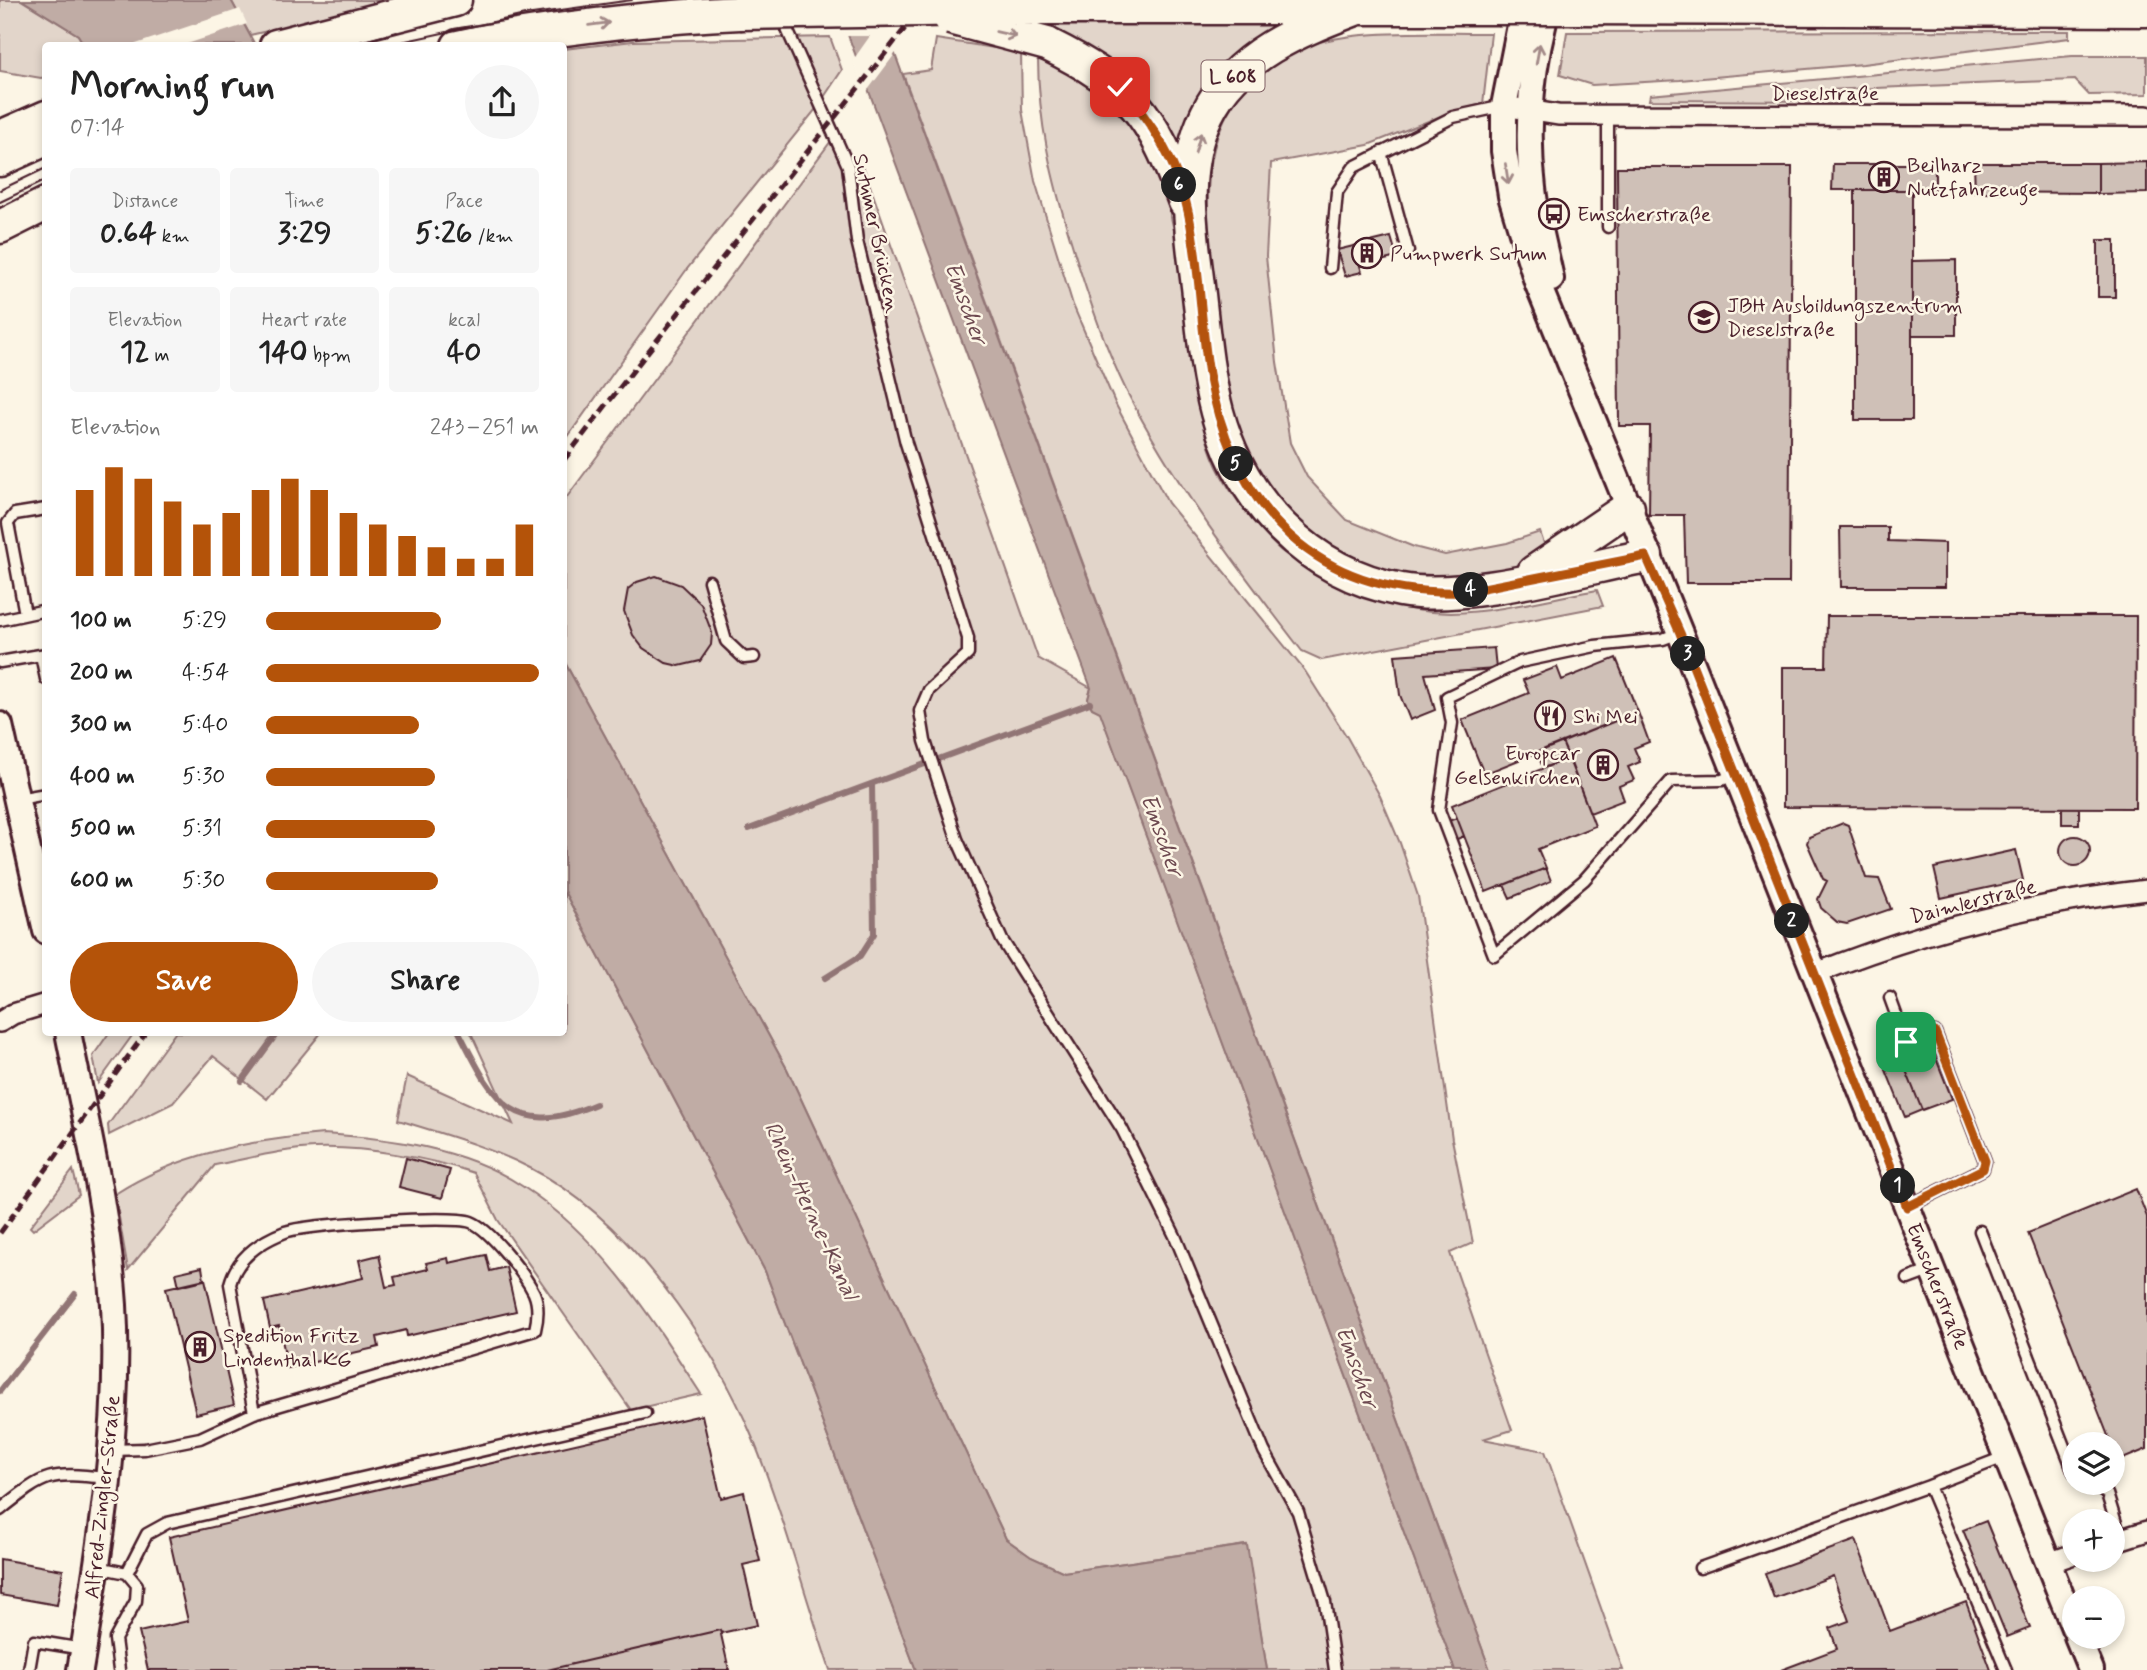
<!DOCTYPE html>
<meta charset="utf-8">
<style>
:root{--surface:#fff;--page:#f6f6f6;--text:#222;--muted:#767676;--accent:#b45309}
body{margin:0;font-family:Mynerve,sans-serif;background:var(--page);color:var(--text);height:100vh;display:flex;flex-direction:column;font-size:26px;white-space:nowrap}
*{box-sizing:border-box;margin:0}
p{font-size:23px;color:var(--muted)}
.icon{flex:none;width:38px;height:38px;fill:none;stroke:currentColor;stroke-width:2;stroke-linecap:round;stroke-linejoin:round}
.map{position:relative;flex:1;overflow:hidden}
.panel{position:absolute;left:42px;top:42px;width:525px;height:994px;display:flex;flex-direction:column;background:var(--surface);border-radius:7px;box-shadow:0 4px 10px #0003}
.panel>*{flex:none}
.buttons{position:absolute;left:2062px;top:1432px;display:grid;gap:14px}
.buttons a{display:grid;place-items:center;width:63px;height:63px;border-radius:50%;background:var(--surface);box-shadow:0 4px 10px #0003;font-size:35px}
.pin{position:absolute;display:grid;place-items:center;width:60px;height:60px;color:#fff;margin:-30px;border-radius:14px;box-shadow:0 4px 10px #0006}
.km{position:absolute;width:35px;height:35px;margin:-18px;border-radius:50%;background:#222;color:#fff;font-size:19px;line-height:35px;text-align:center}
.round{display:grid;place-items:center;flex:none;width:74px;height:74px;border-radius:37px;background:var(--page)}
.overview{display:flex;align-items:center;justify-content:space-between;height:119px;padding:0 28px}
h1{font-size:38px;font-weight:700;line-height:52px}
.metrics{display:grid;grid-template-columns:repeat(3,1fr);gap:10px;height:119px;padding:7px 28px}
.metrics div{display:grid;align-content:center;border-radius:7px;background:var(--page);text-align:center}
.metrics b{font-size:30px;font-weight:700}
.metrics small{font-size:19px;font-weight:400}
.metrics p{font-size:19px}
.chart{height:196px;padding:14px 28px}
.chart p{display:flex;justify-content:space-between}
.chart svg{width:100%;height:126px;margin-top:7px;stroke:var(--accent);stroke-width:6}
.action{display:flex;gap:14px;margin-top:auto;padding:14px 28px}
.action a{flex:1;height:80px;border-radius:42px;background:var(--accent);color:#fff;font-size:28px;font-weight:700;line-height:80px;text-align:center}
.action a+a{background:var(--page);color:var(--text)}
ul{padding:0 28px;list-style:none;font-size:23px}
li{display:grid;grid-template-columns:112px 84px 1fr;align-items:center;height:52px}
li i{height:18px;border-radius:9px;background:var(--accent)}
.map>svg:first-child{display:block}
</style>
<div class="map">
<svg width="2147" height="1670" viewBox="0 0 2147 1670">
<rect width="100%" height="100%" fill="#fcf5e5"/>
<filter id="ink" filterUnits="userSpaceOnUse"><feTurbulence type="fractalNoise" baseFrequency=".0143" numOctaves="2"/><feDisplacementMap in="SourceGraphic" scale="14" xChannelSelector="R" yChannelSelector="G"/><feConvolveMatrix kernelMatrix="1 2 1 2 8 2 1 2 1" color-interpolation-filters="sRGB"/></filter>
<g filter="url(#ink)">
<path fill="#e2d5ca" stroke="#967a7a" stroke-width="2" d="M0,0H21L78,35L84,45L46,46L45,77L41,78L0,71Z
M231,0H402L250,35Z
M1057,22H1284L1182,151C1148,86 1123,63 1056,33L1053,27Z
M2069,31V38L1863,64L1680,80L1592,85L1560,75L1567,32Z
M1491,33L1483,104L1451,112L1368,145L1271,163L1266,256L1277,362L1290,443L1307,477L1347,520L1414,547L1445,555L1507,543L1540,532L1547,552C1536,558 1525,564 1514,569C1426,600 1323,561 1270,488C1256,469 1241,447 1234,424C1224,386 1222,343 1217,304C1205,213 1190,117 1278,59C1330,25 1430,34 1491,33Z
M830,37L842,70L816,109L687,269L564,442V49L633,41Z
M936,39L1021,52L1022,110L1035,181L1073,305L1115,403L1168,503L1305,671L1347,737L1380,796L1400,843L1418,896L1452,1139L1473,1243L1450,1253L1512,1430L1483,1439L1545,1451L1623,1670H1490L903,74L931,70Z
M2072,56H2147V94L2089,95L2075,80L1827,90L1825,101L1649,100L1650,95Z
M1038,58C1174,106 1177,240 1193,362C1198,393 1201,426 1212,455C1224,487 1252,522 1276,546C1286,557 1303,564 1316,572C1355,596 1403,613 1451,613C1499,612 1550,598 1597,590L1603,606L1322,660L1302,651C1238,568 1174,484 1126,390C1103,343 1086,291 1071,241C1052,180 1038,122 1038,58Z
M831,141L842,165L864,169L1038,658L1091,688L1088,699L1092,708L1100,711L1455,1670H1267L1246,1545L1064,1572L1031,1557L1006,1539L787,1069L564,661V501Z
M564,891L765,1271L916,1670H830C804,1593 783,1513 753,1439C714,1342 626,1217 532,1169C490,1147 443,1134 398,1120L407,1076L513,1124L471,1033L564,1032Z
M109,1033H134L98,1083L93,1056Z
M175,1033V1032L321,1033L267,1099L213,1056L173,1103L109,1135L108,1125Z
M323,1134C390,1138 465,1148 522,1186C600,1236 652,1318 701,1394L631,1410L498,1220L474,1173C430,1158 363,1146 315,1148C282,1149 247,1159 215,1165L128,1270L115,1194C177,1154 251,1140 323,1134Z
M73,1170L79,1195L33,1230L30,1227Z"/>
<path fill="#c0aca5" stroke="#917474" stroke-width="2" d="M22,0H231L255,45H84L78,35Z
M835,0H875L1490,1670H1455L1100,712L1092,708L1088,699L1091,688Z
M564,661L787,1069L1006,1539L1031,1557L1064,1572L1247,1545L1267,1670H916L765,1271L564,891Z"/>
<path fill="#fcf5e5" d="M832,0H879L898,50L865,94L853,60L870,36H844Z
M240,9L247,24L184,45H133Z"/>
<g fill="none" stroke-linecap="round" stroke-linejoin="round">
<path stroke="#917474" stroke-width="6" d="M749,829L1090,703
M825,978L860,956L874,934L872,784
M459,1032C494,1100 511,1140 596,1104
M242,1081L278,1032
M0,1391L75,1294"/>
</g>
<path fill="#cfc0b7" stroke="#4a1f2b" stroke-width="2" d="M2147,162V193L2098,194V163Z
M1974,163H2098V193L1975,192Z
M1833,164H1935V190H1832Z
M1617,167H1792L1789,583H1686L1684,515H1649L1650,426H1619Z
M1855,190H1912V420H1855Z
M1391,237L1397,257L1360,266L1362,272L1345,276L1337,250Z
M2098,240H2115V297H2098Z
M1956,260V335H1912V261Z
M1840,527H1888V541L1945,543V587H1841Z
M656,576L681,585L701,604L712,633L711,645L700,661L679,666L666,663L643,648L633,635L624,611L628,589L637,582Z
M1827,616H2136L2135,808L1783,807V667H1826Z
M1494,648L1496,669L1425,674L1435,710L1410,720L1400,695L1395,655Z
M1616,658L1638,712L1484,774L1462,720L1529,693L1523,680L1557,667L1562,680Z
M1638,712L1649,742L1634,748L1640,762L1628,767L1634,780L1619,786L1624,800L1590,813L1562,742Z
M1562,742L1569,758L1543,768L1537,752Z
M1569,758L1595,826L1538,849L1546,868L1486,892L1452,805Z
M2062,808H2079V824H2062Z
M1457,818L1464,836L1453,841L1445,822Z
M1843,823L1848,825L1866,878L1879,879L1891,909L1847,924L1837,922L1821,908L1818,899L1827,881L1823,879L1807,843L1809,837Z
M2060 851a15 15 0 1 1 30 0a15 15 0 1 1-30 0Z
M2016,850L2023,880L1941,898L1934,868Z
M1546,868L1551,881L1510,898L1504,885Z
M1933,1051L1952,1099L1922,1110L1903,1063Z
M1903,1063L1922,1110L1905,1117L1886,1070Z
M406,1158L450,1170L442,1198L399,1187Z
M2136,1189L2147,1217V1449L2118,1461L2028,1233Z
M379,1255L386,1287L396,1285L394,1277L428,1269L426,1263L448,1258L449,1263L486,1255L490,1271L506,1267L516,1311L407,1336L406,1330L377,1337L379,1347L288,1368L279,1326L270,1328L264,1301L363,1278L359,1260Z
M202,1267L204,1280L179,1286L176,1273Z
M205,1279L234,1405L196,1414L166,1288Z
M702,1415L721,1498L744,1492L760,1561L743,1565L757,1625L721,1633L720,1630L547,1670H148L139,1632L188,1621L169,1537Z
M1986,1521L2030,1628L2007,1637L1963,1530Z
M1856,1540L1890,1631L1966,1602L1991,1670H1781L1837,1649L1830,1628L1849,1621L1833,1576L1774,1598L1765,1573Z
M0,1559L63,1570L57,1605L0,1595Z
M720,1630L729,1670H547Z"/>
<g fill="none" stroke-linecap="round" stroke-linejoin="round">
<g stroke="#4a1f2b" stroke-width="15">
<path id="service" d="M782,18L848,166L857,241L906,443L968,638V654L929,690L920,711L925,741L957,839L1002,940L1122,1129L1175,1236L1264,1451L1298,1512L1325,1602L1335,1670
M1608,115V227
M1381,152L1408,251
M1330,268L1337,192L1354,167L1453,117L1504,106
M709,581L726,641L744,658L754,657
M25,614L8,523L15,514L46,509
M0,620L46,610
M1679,633L1663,639L1595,646L1520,662L1447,697L1452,723L1439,810L1494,955L1584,880L1671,781L1722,780L1734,775
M41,655L46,679
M0,662L46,654
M18,799L46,794
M1890,998L1906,1042L1935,1032L1985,1161L1983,1169L1909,1206
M1980,1231L2074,1472
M1908,1279L1932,1270
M112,1450L145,1449L200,1438L254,1413L535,1330C538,1318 539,1305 534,1293C525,1275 490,1229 471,1222C452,1215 305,1224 285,1232C259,1242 237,1257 230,1284L254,1413
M2089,1482L2107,1494L2121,1539
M0,1510C47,1473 47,1472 107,1478
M97,1567L127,1573L137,1585L136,1601L115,1639L119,1670
M1700,1568L1929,1486
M127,1573L147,1534L167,1523L645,1413
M29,1670L34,1641L83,1649
M2006,1670L1929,1486L2007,1456"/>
</g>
<g stroke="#4a1f2b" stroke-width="24">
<path id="minor" d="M1504,106L1558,115L2147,116
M1814,974C1921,931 2032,903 2147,890
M0,1022L13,1014L46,1004
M2112,1542L2147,1531
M2048,1563L2074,1554"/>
</g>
<g stroke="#4a1f2b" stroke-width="30">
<path id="tertiary" d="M1525,0L1504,106V151L1511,196L1537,282L1680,633L2074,1628
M1550,0C1532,60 1525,126 1533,188C1536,219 1545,249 1551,279
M0,725L46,931
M68,1032C86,1123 108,1213 114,1305C121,1428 100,1550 80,1670
M2077,1636L2091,1670"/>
</g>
<g stroke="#4a1f2b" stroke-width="33">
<path id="secondary" d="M0,135L46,115"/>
</g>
<g stroke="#4a1f2b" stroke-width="37">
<path id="primary" d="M1049,8H1497
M1358,8C1300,30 1236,54 1207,114C1180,169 1191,229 1198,286C1203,328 1206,371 1217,412C1241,501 1307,572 1401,590C1466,602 1579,569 1646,556
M1573,8L2147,10
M1047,44C1132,86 1152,114 1185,202
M276,46L455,0
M458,46C552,29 645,17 740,13
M0,160L46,139
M0,227L46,204
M1534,572L1628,508"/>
</g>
<use href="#service" stroke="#fcf5e5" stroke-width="10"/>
<use href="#minor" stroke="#fcf5e5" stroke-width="19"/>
<use href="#tertiary" stroke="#fcf5e5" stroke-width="24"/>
<use href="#secondary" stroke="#fcf5e5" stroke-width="28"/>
<use href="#primary" stroke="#fcf5e5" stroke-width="32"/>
<path stroke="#4a1f2b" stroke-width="2" d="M345,46L397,32
M383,46L525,15L632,0
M0,190L46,168
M0,202L46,180"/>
<path stroke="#4a1f2b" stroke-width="5" stroke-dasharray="10 5" stroke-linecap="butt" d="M564,460C682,305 807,155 927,0
M0,1233L146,1032"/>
<g stroke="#4a1f2b" stroke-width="37" stroke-linecap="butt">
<path id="primary-bridge" d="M1497,8H1573
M740,13L1049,8
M950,18L1047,44"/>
</g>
<use href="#primary-bridge" stroke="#fcf5e5" stroke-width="32"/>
</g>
<defs><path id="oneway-shaft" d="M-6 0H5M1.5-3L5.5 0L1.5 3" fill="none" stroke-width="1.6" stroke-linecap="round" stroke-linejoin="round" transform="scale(1.75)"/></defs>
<g stroke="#a38a88">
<use href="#oneway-shaft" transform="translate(599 24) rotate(-7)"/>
<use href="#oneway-shaft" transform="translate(1006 34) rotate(13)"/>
<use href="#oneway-shaft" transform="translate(1538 54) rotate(-80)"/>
<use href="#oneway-shaft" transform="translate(1198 143) rotate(-74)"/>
<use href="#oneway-shaft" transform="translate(1507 174) rotate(81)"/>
</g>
</g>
<g fill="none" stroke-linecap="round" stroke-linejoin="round" filter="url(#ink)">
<g stroke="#fff" stroke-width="14">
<path id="route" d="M1120,87C1151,120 1179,166 1188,211C1200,264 1200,321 1209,374C1234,512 1318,597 1463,592L1646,556L1680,633L1907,1207L1983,1169L1985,1161L1935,1032L1906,1042"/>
</g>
<use href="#route" stroke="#b45309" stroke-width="9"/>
</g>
<defs>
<g id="building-ring" transform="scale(1.575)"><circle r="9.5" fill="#fcf5e5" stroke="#4a1f2b" stroke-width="1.5"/><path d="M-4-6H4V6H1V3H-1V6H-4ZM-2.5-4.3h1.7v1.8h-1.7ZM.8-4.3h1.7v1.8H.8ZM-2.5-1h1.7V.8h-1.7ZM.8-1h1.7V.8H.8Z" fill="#4a1f2b"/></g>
<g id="bus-ring" transform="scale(1.575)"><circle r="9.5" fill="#fcf5e5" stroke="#4a1f2b" stroke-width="1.5"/><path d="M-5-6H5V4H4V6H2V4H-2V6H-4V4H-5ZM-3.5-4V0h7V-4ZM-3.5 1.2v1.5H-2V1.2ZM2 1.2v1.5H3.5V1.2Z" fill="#4a1f2b"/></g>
<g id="university-ring" transform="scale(1.575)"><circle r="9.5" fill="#fcf5e5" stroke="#4a1f2b" stroke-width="1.5"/><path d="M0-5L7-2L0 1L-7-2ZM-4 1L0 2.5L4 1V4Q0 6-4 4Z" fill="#4a1f2b"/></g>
<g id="restaurant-ring" transform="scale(1.575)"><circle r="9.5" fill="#fcf5e5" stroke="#4a1f2b" stroke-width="1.5"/><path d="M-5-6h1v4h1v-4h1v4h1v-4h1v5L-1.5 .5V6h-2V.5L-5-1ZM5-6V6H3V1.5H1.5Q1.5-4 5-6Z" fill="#4a1f2b"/></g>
</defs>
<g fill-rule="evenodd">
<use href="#building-ring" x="1884" y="177"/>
<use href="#bus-ring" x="1554" y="214"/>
<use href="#building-ring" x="1367" y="253"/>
<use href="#university-ring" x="1704" y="317"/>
<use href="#restaurant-ring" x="1550" y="716"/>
<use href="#building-ring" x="1603" y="765"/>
<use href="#building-ring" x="200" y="1347"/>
</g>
<g text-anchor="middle" stroke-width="5" stroke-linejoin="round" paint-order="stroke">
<rect fill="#fcf5e5" stroke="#7f5f63" stroke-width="2" x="1201.5" y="60.5" width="63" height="31" rx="5"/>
<g font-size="19" font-weight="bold" fill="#4a1f2b">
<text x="1233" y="83">L 608</text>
</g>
<g font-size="21" fill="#4a1f2b" stroke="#fcf5e5">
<text x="1825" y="100">Dieselstraße</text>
<text transform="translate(877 233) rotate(78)" y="7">Sutumer Brücken</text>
<text transform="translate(1973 901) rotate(-14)" y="7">Daimlerstraße</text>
<text transform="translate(1938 1286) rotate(68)" y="7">Emscherstraße</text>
<text transform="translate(102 1497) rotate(-84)" y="7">Alfred-Zingler-Straße</text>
</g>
<g font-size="21" fill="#4a1f2b" stroke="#fcf5e5" text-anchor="start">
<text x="1907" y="172">Beilharz<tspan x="1907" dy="24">Nutzfahrzeuge</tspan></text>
<text x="1577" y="221">Emscherstraße</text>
<text x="1390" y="260">Pumpwerk Sutum</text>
<text x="1727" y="312">JBH Ausbildungszentrum<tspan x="1727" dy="24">Dieselstraße</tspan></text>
<text x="1573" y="723">Shi Mei</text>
<text x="1580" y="760" text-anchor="end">Europcar<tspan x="1580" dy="24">Gelsenkirchen</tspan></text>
<text x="223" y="1342">Spedition Fritz<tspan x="223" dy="24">Lindenthal KG</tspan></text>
</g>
<g font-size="23" font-style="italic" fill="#6d4950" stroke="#fcf5e5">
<text transform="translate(967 303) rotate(70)" y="8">Emscher</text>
<text transform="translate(1163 835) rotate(70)" y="8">Emscher</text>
<text transform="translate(812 1210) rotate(65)" y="8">Rhein-Herne-Kanal</text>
<text transform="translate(1358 1367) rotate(70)" y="8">Emscher</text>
</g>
</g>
</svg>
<div class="buttons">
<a><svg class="icon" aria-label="layers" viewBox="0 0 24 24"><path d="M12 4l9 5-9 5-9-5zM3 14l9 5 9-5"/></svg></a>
<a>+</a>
<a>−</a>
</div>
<div class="pin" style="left:1906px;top:1042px;background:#1e9e55"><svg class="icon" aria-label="arrive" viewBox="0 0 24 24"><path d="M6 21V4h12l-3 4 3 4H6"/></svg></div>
<div class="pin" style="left:1120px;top:87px;background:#d93025"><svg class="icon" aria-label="check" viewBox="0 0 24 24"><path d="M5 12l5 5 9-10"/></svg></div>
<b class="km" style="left:1898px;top:1186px">1</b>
<b class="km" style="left:1792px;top:921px">2</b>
<b class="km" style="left:1688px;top:654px">3</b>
<b class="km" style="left:1471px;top:590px">4</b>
<b class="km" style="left:1236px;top:464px">5</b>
<b class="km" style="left:1179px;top:185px">6</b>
<section class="panel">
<div class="overview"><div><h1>Morning run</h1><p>07:14</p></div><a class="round"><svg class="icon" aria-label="share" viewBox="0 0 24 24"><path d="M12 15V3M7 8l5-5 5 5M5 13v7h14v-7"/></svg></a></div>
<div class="metrics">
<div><p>Distance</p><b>0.64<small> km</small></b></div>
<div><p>Time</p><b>3:29</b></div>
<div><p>Pace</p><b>5:26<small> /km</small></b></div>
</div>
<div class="metrics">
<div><p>Elevation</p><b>12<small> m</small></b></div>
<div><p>Heart rate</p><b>140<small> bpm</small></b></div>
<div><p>kcal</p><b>40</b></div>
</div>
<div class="chart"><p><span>Elevation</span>243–251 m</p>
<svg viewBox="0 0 160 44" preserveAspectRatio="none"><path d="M5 44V14M15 44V6M25 44V10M35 44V18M45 44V26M55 44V22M65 44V14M75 44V10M85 44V14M95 44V22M105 44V26M115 44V30M125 44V34M135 44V38M145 44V38M155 44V26"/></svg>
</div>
<ul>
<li><b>100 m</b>5:29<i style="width:64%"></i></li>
<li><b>200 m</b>4:54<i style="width:100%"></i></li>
<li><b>300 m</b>5:40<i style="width:56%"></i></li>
<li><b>400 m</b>5:30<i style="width:62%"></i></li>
<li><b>500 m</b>5:31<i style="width:62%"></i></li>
<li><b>600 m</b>5:30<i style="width:63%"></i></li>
</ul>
<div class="action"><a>Save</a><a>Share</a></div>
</section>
</div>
